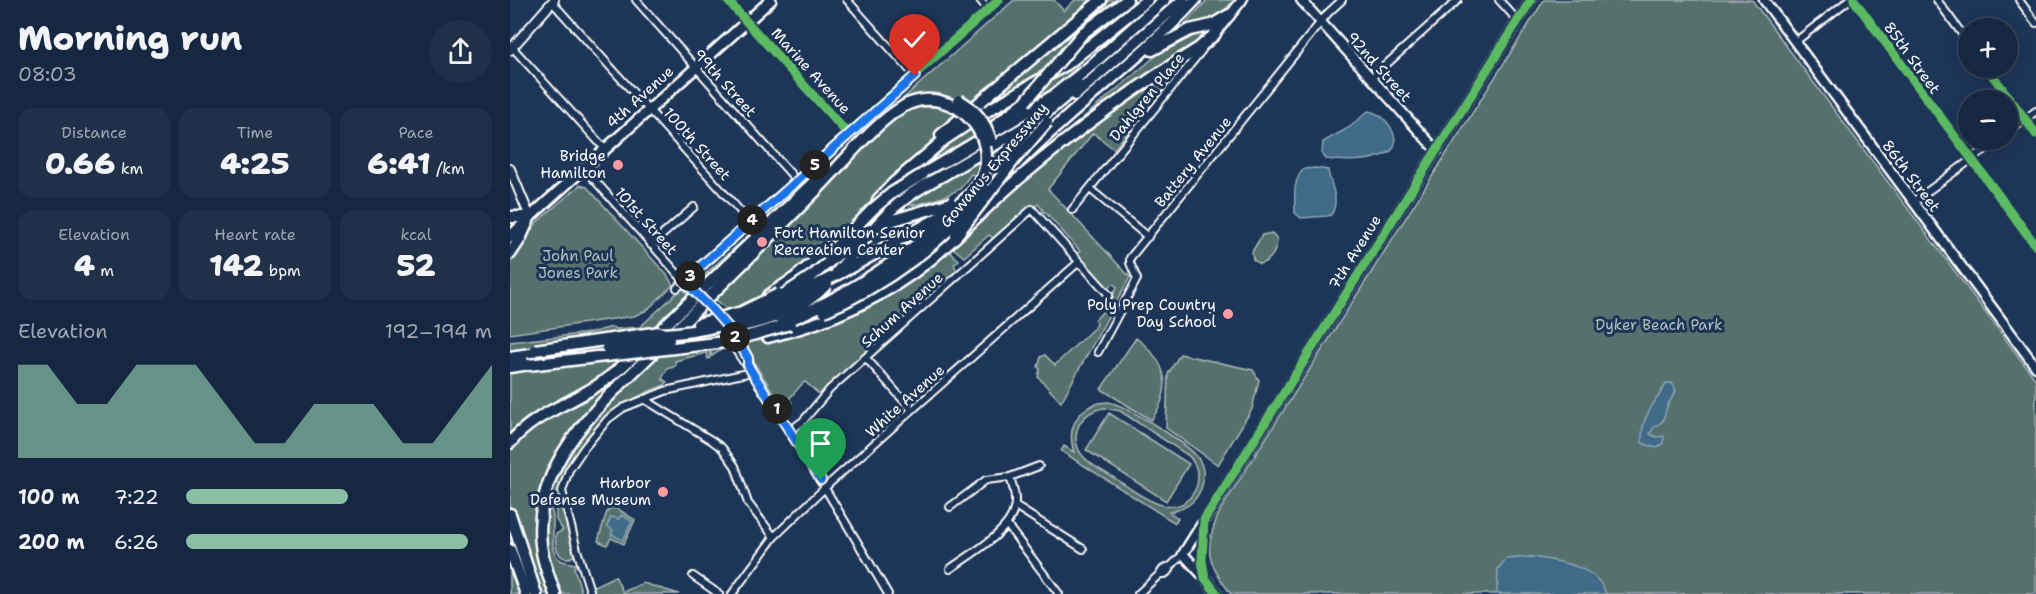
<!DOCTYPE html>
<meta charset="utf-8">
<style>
:root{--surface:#162841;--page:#1f3048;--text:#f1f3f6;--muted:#9ea6b1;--line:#35445a;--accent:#8abfa5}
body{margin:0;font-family:"Shantell Sans",sans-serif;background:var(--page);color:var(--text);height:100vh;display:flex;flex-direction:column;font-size:22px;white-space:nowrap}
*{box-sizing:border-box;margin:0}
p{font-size:20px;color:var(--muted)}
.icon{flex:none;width:33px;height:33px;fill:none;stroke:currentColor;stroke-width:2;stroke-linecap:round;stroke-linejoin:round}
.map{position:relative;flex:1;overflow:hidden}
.sheet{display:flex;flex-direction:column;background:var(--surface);width:510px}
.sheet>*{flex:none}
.buttons{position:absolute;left:1448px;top:18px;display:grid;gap:12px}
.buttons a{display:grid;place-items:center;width:60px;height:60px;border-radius:50%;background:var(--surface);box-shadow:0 3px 15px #0003,0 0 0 2px var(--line);font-size:30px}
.pin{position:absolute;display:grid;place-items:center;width:51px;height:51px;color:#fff;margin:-62px -26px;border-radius:50% 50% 50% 0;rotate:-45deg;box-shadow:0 0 6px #0007}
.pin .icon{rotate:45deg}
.km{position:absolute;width:30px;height:30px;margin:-15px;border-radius:50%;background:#222;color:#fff;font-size:16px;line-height:30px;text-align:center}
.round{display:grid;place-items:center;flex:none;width:63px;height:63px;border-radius:32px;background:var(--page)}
.head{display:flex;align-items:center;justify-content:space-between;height:102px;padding:0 18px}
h1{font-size:33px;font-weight:800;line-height:45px}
.stats{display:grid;grid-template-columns:repeat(3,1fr);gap:9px;height:102px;padding:6px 18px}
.stats div{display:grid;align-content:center;border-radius:15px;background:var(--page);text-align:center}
.stats b{font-size:30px;font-weight:800}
.stats small{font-size:16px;font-weight:400}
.stats p{font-size:16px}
.chart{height:168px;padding:12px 18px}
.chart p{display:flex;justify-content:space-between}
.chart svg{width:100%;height:108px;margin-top:6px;fill:var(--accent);opacity:.7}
ul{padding:0 18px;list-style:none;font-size:20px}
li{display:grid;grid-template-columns:96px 72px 1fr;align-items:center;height:45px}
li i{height:15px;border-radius:8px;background:var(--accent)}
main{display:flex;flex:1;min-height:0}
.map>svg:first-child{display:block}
</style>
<main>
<section class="sheet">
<div class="head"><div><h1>Morning run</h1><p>08:03</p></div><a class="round"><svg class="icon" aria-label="share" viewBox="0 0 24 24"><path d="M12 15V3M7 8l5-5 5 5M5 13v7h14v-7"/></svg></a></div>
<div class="stats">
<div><p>Distance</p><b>0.66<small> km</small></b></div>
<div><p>Time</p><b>4:25</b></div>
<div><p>Pace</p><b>6:41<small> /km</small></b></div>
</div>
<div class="stats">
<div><p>Elevation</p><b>4<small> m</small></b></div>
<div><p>Heart rate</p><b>142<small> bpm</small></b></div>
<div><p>kcal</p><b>52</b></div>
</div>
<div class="chart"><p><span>Elevation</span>192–194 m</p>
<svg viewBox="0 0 160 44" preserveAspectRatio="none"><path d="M0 44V6L10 6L20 22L30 22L40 6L50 6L60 6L70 22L80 38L90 38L100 22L110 22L120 22L130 38L140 38L150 22L160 6V44z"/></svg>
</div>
<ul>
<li><b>100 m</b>7:22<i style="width:53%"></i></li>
<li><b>200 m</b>6:26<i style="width:92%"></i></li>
</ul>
</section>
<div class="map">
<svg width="1526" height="594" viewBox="0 0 1526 594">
<rect width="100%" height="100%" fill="#1d3557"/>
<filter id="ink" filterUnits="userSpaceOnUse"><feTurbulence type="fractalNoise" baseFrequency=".0167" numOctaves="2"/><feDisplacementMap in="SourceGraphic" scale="12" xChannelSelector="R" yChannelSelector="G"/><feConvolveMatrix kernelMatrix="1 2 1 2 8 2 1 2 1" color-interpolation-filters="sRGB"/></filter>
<g filter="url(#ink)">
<path fill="#57716d" stroke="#abb8b6" stroke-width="1.5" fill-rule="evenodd" d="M504,0H544L554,11L565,0H586L430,133L413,150L416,159C462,121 517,97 566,62L569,65L542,89L518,106L531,120L493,186L461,174L450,189L433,197L409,204L381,207L345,220L231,322L186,282Z
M598,0H609L567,33L537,68L496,91L495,89Z
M697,0H724L704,21L670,30Z
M1034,0H1242L1526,380V594H721C696,561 693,547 711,509Z
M706,29L692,43L604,101L592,104L573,122L522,161L642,59L664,42L679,34Z
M682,58L604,149L583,133L538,189L620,277L551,402L528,377L530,369L528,367L531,357L535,355L545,365L587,325L585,320L596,308L607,287L603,284L599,287L595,286L567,255L570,251L535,212L530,214L533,210L528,204L524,207L522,205L484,239L479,235L454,257L443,248L483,205L599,112Z
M70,185L77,187L157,275L163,285L137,310L124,316L0,334V261L27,222Z
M762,233L767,239C767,250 761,262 749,264L743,259L742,252L752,235Z
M439,251L449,260L444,265L448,272L310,395L295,382L293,383L279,399L282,403L275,411L232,344C263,337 296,332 326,321C367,306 408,281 439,251Z
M172,288L203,324L211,350L202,356L200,351V358L198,359L196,353L165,361L166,365L162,368L158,367L152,379L157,382L155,385C114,399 78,427 58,466C55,473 51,480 50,487C48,505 60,533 65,550L64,556C49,564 44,547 46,534L53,530L46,520V511L38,499L43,516V549L47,557L52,561L69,565L64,567L72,594H0V342L80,333L102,327L106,329L130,327Z
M626,338C656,360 665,388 641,420L591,389Z
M670,354L743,370L749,380L742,409L708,465L656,428L658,374Z
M598,402C614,404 679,444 688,458C695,468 695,482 689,493C683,505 672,510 659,512L668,518L665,523L551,451L554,446L564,452C555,426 571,403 598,402ZM595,408L610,411L679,456C687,466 691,478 685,490C666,526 627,493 606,479C595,472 580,466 572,455C557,435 572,410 595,408Z
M599,413L679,464L656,501L576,450Z
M100,508L108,509L125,520L114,544L101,538L97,545L88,541L96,514Z
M105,576L113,592L133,583L169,594H84V586Z"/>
<path fill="#3f6a87" stroke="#8ca6b7" stroke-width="1.5" d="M858,111C861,112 864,112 867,114C879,119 894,144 878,153C860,162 835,162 816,159L812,154L813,142L840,127Z
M806,168L818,170C820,185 831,200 821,215L817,216L791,218L785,213C785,198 782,180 794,169Z
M1157,383H1162L1166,391L1157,406L1153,421L1144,427L1140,434L1146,437L1154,436L1153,443L1146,448L1132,443C1131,415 1143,406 1157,383Z
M111,515L122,521L113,540L101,534L103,530L97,526L101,517L109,519Z
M1021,557C1047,561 1087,565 1096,594H987L988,569L996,559Z"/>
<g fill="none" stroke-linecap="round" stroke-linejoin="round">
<g stroke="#fff" stroke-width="10">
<path id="minor" d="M126,0L287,181
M217,0L338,134
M337,0L405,76
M470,0L478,10
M989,0L1008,21
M1344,0L1526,246
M1427,0L1458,42
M1509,0L1526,23
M42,2L240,222
M1285,42L1339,0
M2,47L95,149
M1477,68L1526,134
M861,78L948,0
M1497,133L1526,111
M73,167L174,281L210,318
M580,189L638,237
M1403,202L1488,140
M562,210L692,50
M141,245L184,207
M167,288L489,0
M218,328C224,334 235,350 238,358C240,363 240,367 242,372C290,445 334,519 378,594
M219,340L233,361L239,365
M588,352L627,279L620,263V258L818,13L832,0
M356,358L402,410
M134,399L201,440L212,448L225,466L238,503L264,537
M281,430L293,421L320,389L522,209L599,295
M505,506L573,549
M440,507L476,480L500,477L529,466
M497,525L549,594
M440,569C459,555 499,533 504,509C507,498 503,487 500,477
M650,574H655L660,570L661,566L673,554
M183,576L209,594
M81,594L67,550L52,491L59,470L74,448L98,419L113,408L155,391L242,372
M222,594L264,537L321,482L569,262
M628,594L650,574C652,569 655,567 661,566"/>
</g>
<g stroke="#fff" stroke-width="12">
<path id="tertiary" d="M0,50L44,0
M0,169L20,217"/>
</g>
<g stroke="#fff" stroke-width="13">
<path id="secondary" d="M791,0L927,151
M1254,0L1526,367
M705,34L732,0
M707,594L695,578L673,554L1021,0"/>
</g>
<g stroke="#fff" stroke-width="14">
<path id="primary" d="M20,217L261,0"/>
</g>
<g stroke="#fff" stroke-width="15">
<path id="motorway" d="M573,33L617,0
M642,50L680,30L702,25L719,15
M565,95L673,0
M487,124L515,102
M431,135L591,0
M504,167C561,108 629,61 685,0
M413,174L543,96L577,69L654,0
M435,174L527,120L569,85
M368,200L384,183L435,139L477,111L557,64L637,0
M0,217H20
M0,237L14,224
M0,254L10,239L18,221
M258,296L285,278L328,241
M160,336L180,316
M143,337L171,310
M258,337C317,323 375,297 421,259C453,232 480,202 512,176C568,129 627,86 689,48L705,34
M0,357L34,352
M28,357L63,352
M56,357L97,348
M0,367L26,363
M0,443C21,417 50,408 78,391C98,380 114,365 130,350
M0,514L26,594
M0,550L16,594
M45,594C39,578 33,562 31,545C21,460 94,401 149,347"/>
</g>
<use href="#minor" stroke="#1d3557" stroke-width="6"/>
<use href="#tertiary" stroke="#1d3557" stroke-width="8"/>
<use href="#secondary" stroke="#1d3557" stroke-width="8"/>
<use href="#primary" stroke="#1d3557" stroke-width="9"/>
<use href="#motorway" stroke="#1d3557" stroke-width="10"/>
<g stroke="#fff" stroke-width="15" stroke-linecap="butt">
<path id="motorway-bridge" d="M449,100C466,110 476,123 481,141
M515,102L573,33
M446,236L504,160L537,122
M323,250L363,209L382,193L413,174
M327,272C347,250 364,224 387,205C402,192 418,183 435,174
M266,300L302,276L354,233L377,222L441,203
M171,310L313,173
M314,311C368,289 443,238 473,188
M272,323C335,298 394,257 446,213
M188,324L232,312L269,294
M215,330C252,322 290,313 317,284
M144,334C180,334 212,326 246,315C265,308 282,299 299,289C329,274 358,258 387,241C411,227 452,209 468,185C497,138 442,81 394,106C367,121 336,159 315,181C271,227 225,271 180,316
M217,342L280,324
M97,348L159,340
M25,350L150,332
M18,365L224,341"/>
</g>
<use href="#motorway-bridge" stroke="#1d3557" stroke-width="10"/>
<g stroke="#1d3557" stroke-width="13">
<path id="cycleway" d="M217,0L338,134L489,0
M1344,0L1526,246
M1477,68L1526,134
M707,594L695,578L692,561L694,520L1021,0"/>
</g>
<use href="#cycleway" stroke="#5cba63" stroke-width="9"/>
</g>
</g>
<g fill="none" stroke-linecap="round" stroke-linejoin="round" filter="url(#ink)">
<g stroke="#fff" stroke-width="12">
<path id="route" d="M311,480L242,372L238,365V358L224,334L202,309L174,281L405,76"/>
</g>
<use href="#route" stroke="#1a73e8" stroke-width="8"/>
</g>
<g fill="#ff9aa2" stroke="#1d3557" stroke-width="2">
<circle cx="108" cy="165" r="6"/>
<circle cx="252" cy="242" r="6"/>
<circle cx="718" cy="314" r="6"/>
<circle cx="153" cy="492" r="6"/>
</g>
<g text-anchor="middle" stroke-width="6" stroke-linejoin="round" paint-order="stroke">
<g font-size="15" fill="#fff" stroke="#1d3557">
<text transform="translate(1402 58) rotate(54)" y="5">85th Street</text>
<text transform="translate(869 67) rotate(48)" y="5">92nd Street</text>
<text transform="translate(301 71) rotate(48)" y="5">Marine Avenue</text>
<text transform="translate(215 83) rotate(48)" y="5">99th Street</text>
<text transform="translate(130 97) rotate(-42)" y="5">4th Avenue</text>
<text transform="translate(637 97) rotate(-51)" y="5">Dahlgren Place</text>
<text transform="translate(187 144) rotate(48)" y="5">100th Street</text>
<text transform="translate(683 162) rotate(-51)" y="5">Battery Avenue</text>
<text transform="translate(484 165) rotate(-50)" y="5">Gowanus Expressway</text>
<text transform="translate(1401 176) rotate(53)" y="5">86th Street</text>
<text transform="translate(136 221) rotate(48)" y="5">101st Street</text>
<text transform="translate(845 252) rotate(-58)" y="5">7th Avenue</text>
<text transform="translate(392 310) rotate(-42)" y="5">Schum Avenue</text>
<text transform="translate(395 401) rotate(-42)" y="5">White Avenue</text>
</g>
<g font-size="15" fill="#fff" stroke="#1d3557" text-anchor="end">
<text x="96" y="161">Bridge<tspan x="96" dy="17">Hamilton</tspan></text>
<text x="264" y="238" text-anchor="start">Fort Hamilton Senior<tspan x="264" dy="17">Recreation Center</tspan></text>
<text x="706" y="310">Poly Prep Country<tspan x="706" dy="17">Day School</tspan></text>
<text x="141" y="488">Harbor<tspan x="141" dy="17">Defense Museum</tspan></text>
</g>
<g font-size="15" fill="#b3bfbd" stroke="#1d3557">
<text x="68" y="261">John Paul<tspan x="68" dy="17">Jones Park</tspan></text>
<text x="1149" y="330">Dyker Beach Park</text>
</g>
</g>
</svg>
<div class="buttons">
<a>+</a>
<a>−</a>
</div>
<div class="pin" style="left:311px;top:480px;background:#1e9e55"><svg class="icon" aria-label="arrive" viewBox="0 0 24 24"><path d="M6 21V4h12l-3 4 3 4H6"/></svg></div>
<div class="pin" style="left:405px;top:76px;background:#d93025"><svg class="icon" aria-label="check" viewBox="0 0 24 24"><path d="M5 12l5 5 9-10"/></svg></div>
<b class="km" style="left:267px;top:409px">1</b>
<b class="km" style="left:225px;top:337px">2</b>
<b class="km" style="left:180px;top:276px">3</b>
<b class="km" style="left:242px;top:220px">4</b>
<b class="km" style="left:305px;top:165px">5</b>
</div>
</main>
